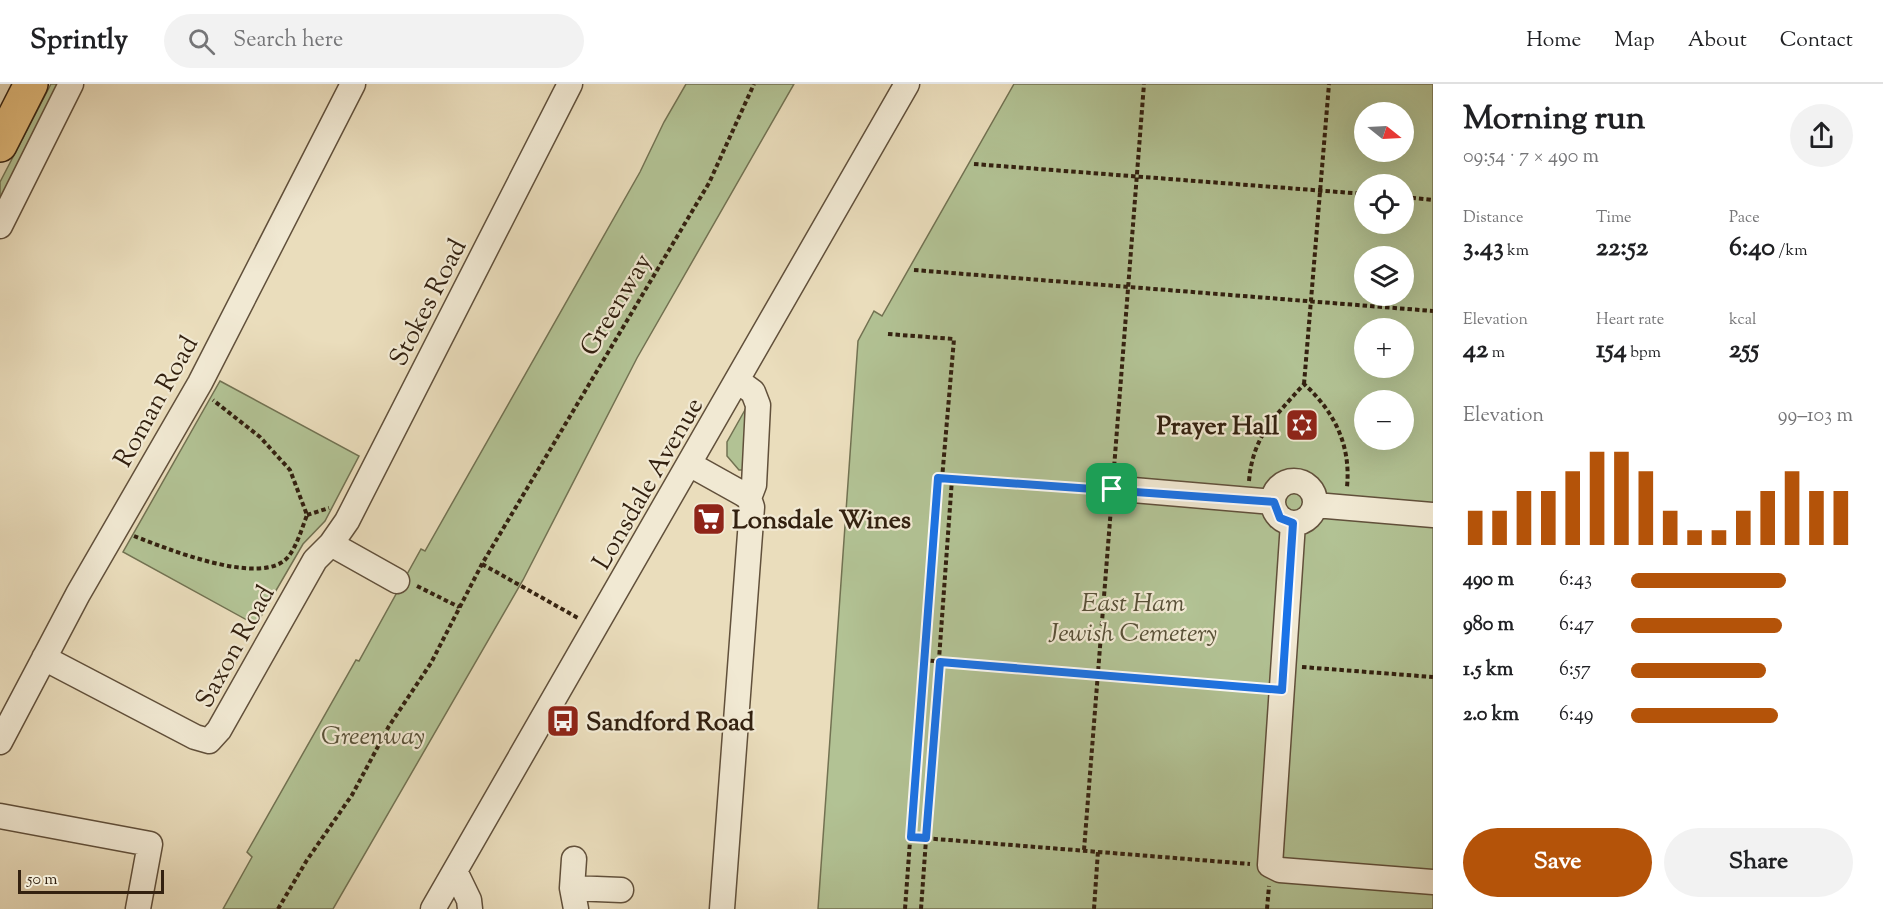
<!DOCTYPE html>
<meta charset="utf-8">
<style>
:root{--surface:#fff;--page:#f2f2f2;--text:#202124;--muted:#757577;--line:#e0e0e0;--accent:#b45309}
body{margin:0;font-family:"Sorts Mill Goudy",serif;background:var(--page);color:var(--text);height:100vh;display:flex;flex-direction:column;font-size:22px;white-space:nowrap}
*{box-sizing:border-box;margin:0}
p{font-size:20px;color:var(--muted)}
.icon{flex:none;width:33px;height:33px;fill:none;stroke:currentColor;stroke-width:2;stroke-linecap:round;stroke-linejoin:round}
.map{position:relative;flex:1;overflow:hidden}
.panel{display:flex;flex-direction:column;background:var(--surface);width:450px}
.panel>*{flex:none}
.needle{width:39px;rotate:108deg}
.buttons{position:absolute;left:1354px;top:18px;display:grid;gap:12px}
.buttons a{display:grid;place-items:center;width:60px;height:60px;border-radius:50%;background:var(--surface);box-shadow:0 6px 24px #0002;font-size:30px}
.scale{position:absolute;left:18px;bottom:15px;width:146px;box-sizing:border-box;padding-left:6px;border:3px solid #332110;border-top:0;font-size:16px;line-height:21px;white-space:nowrap;color:#332110;-webkit-text-stroke:4px #f1e9d3;paint-order:stroke}
.pin{position:absolute;display:grid;place-items:center;width:51px;height:51px;color:#fff;margin:-26px;border-radius:12px;box-shadow:0 3px 9px #0006}
.round{display:grid;place-items:center;flex:none;width:63px;height:63px;border-radius:32px;background:var(--page)}
.overview{display:flex;align-items:center;justify-content:space-between;height:102px;padding:0 30px}
h1{font-size:33px;font-weight:700;line-height:45px}
.figures{display:grid;grid-template-columns:repeat(3,1fr);gap:9px;height:102px;padding:6px 30px}
.figures div{display:grid;align-content:center}
.figures b{font-size:26px;font-weight:700}
.figures small{font-size:16px;font-weight:400}
.figures p{font-size:16px}
.chart{height:168px;padding:12px 30px}
.chart p{display:flex;justify-content:space-between}
.chart svg{width:100%;height:108px;margin-top:6px;stroke:var(--accent);stroke-width:6}
.action{display:flex;gap:12px;margin-top:auto;padding:12px 30px}
.action a{flex:1;height:69px;border-radius:36px;background:var(--accent);color:#fff;font-size:24px;font-weight:700;line-height:69px;text-align:center}
.action a+a{background:var(--page);color:var(--text)}
ul{padding:0 30px;list-style:none;font-size:20px}
li{display:grid;grid-template-columns:96px 72px 1fr;align-items:center;height:45px}
li i{height:15px;border-radius:8px;background:var(--accent)}
header{display:flex;align-items:center;gap:36px;box-sizing:border-box;height:84px;padding:0 30px;background:var(--surface);border-bottom:2px solid var(--line)}
header strong{font-size:28px}
nav{display:flex;gap:33px;margin-inline-start:auto;font-size:21px}
.search{width:420px;height:54px;background:var(--page);display:flex;align-items:center;gap:15px;box-sizing:border-box;padding:0 21px;border-radius:33px;color:var(--muted);font-size:22px}
main{display:flex;flex:1;min-height:0}
.map>svg:first-child{display:block}
</style>
<header>
<strong>Sprintly</strong>
<div class="search"><svg class="icon" aria-label="search" viewBox="0 0 24 24"><circle cx="10" cy="10" r="6"/><path d="M15 15l6 6"/></svg>Search here</div>
<nav><a>Home</a><a>Map</a><a>About</a><a>Contact</a></nav>
</header>
<main>
<div class="map">
<svg width="1433" height="825" viewBox="0 0 1433 825">
<rect width="100%" height="100%" fill="#eaddbc"/>
<filter id="stains"><feTurbulence type="fractalNoise" baseFrequency=".00333" numOctaves="4"/><feColorMatrix values="0 0 0 0 .2 0 0 0 0 .09 0 0 0 0 .02 0 0 0 .5 -.17"/></filter>
<radialGradient id="worn" r=".72"><stop offset=".6" stop-color="#630" stop-opacity="0"/><stop offset="1" stop-color="#630" stop-opacity=".3"/></radialGradient>
<path fill="#b2c294" stroke="#727252" stroke-width="1.5" fill-rule="evenodd" d="M51,0H58L0,116V98Z
M686,0H794L637,274L523,496L333,825H223L252,773L247,768L356,576L359,577L421,465L425,467L640,88L664,38Z
M1014,0H1433V825H818L858,257L874,227L882,232ZM1365,28H1404V68H1365ZM1365,100H1404V140H1365ZM1365,172H1404V212H1365ZM1365,244H1404V284H1365ZM1365,316H1404V356H1365Z
M220,297L359,372L325,437L303,460L256,541L123,468Z
M750,317L749,386H739L727,372V358Z"/>
<g fill="none" stroke-linecap="round" stroke-linejoin="round">
<g stroke="#61503b" stroke-width="27">
<path id="minor" d="M0,142L71,0
M738,297L753,308L758,321L754,401L749,414
M691,381L743,410L749,414L752,423L722,825
M1273 418a21 21 0 1 1 42 0a21 21 0 1 1-42 0Z
M1133,406L1273,418
M1315,421L1433,431
M1293,439L1270,781L1280,786L1433,798
M331,460L397,497
M44,574L195,653L209,657L219,646L315,476L331,460L347,437L570,0
M0,658L78,510L200,299L353,0
M0,732L150,760L138,825
M574,775L572,804L576,825
M455,787L469,816L470,825
M572,804L621,806
M433,825L907,0"/>
</g>
<g stroke="#332110" stroke-width="36">
<path id="highway" d="M0,61L31,0"/>
</g>
<path stroke="#332110" stroke-width="4" stroke-dasharray="4.5 3" stroke-linecap="butt" d="M974,80L1365,110
M1404,113L1433,116
M914,186L1433,227
M888,250L954,255L942,395L1114,405
M1304,300L1329,0
M1113,397L1144,0
M1249,397C1253,351 1275,333 1304,300C1335,328 1351,362 1347,403
M307,431L329,424
M134,452C165,464 262,504 288,473C297,462 302,444 307,431L290,386L260,353L213,316
M482,480L578,534
M417,502L459,523
M923,576L1263,605
M1302,583L1433,593
M911,753L1250,780
M1084,766L1112,411
M278,825L307,776L352,711L389,642L431,579L482,480L709,99L754,0
M905,825L936,404L938,394L942,395
M921,825L952,395
M1094,825L1098,767
M1267,825L1269,802"/>
<use href="#minor" stroke="#f1e9d3" stroke-width="24"/>
<use href="#highway" stroke="#e5be7e" stroke-width="33"/>
</g>
<g fill="none" stroke-linecap="round" stroke-linejoin="round">
<g stroke="#fff" stroke-width="12">
<path id="route" d="M938,394L1274,418L1280,434L1293,439L1282,606L940,578L926,754L911,753Z"/>
</g>
<use href="#route" stroke="#1a73e8" stroke-width="8"/>
</g>
<defs>
<g id="synagogue-square" transform="scale(1.725)"><rect x="-9" y="-9" width="18" height="18" rx="4" fill="#8f2418" stroke="#f1e9d3"/><path d="M0-6.5L5.6 3.2H-5.6ZM0 6.5L5.6-3.2H-5.6Z" fill="#fff"/></g>
<g id="supermarket-square" transform="scale(1.725)"><rect x="-9" y="-9" width="18" height="18" rx="4" fill="#8f2418" stroke="#f1e9d3"/><path d="M-6-5.5h2.5l.6 2H6L4.5 2H-2.5L-4.4-4H-6ZM-1.5 3.2a1.3 1.3 0 1 0 .1 0ZM3 3.2a1.3 1.3 0 1 0 .1 0Z" fill="#fff"/></g>
<g id="bus-square" transform="scale(1.725)"><rect x="-9" y="-9" width="18" height="18" rx="4" fill="#8f2418" stroke="#f1e9d3"/><path d="M-5-6H5V4H4V6H2V4H-2V6H-4V4H-5ZM-3.5-4V0h7V-4ZM-3.5 1.2v1.5H-2V1.2ZM2 1.2v1.5H3.5V1.2Z" fill="#fff"/></g>
</defs>
<g fill-rule="evenodd">
<use href="#synagogue-square" x="1302" y="341"/>
<use href="#supermarket-square" x="709" y="435"/>
<use href="#bus-square" x="563" y="637"/>
</g>
<g text-anchor="middle" stroke-width="4.5" stroke-linejoin="round" paint-order="stroke">
<g font-size="26" fill="#332110" stroke="#f1e9d3">
<text transform="translate(427 218) rotate(-63)" y="9">Stokes Road</text>
<text transform="translate(615 220) rotate(-59)" y="9">Greenway</text>
<text transform="translate(155 317) rotate(-61)" y="9">Roman Road</text>
<text transform="translate(647 399) rotate(-60)" y="9">Lonsdale Avenue</text>
<text transform="translate(234 562) rotate(-61)" y="9">Saxon Road</text>
</g>
<g font-size="26" font-weight="bold" fill="#332110" stroke="#f1e9d3" text-anchor="start">
<text x="1279" y="350" text-anchor="end">Prayer Hall</text>
<text x="732" y="444">Lonsdale Wines</text>
<text x="586" y="646">Sandford Road</text>
</g>
<g font-size="26" font-style="italic" fill="#595138" stroke="#f1e9d3">
<text x="1133" y="527">East Ham<tspan x="1133" dy="30">Jewish Cemetery</tspan></text>
<text x="373" y="660">Greenway</text>
</g>
</g>
<rect width="100%" height="100%" filter="url(#stains)"/>
<rect width="100%" height="100%" fill="url(#worn)"/>
</svg>
<div class="buttons">
<a><svg class="needle" viewBox="-14 -14 28 28"><path d="M0-13l5 13h-10z" fill="#e53935"/><path d="M0 13l5-13h-10z" fill="#757577"/></svg></a>
<a><svg class="icon" aria-label="locate" viewBox="0 0 24 24"><circle cx="12" cy="12" r="6"/><path d="M12 2v4M12 18v4M2 12h4M18 12h4"/></svg></a>
<a><svg class="icon" aria-label="layers" viewBox="0 0 24 24"><path d="M12 4l9 5-9 5-9-5zM3 14l9 5 9-5"/></svg></a>
<a>+</a>
<a>−</a>
</div>
<div class="scale">50 m</div>
<div class="pin" style="left:1112px;top:405px;background:#1e9e55"><svg class="icon" aria-label="arrive" viewBox="0 0 24 24"><path d="M6 21V4h12l-3 4 3 4H6"/></svg></div>
</div>
<section class="panel">
<div class="overview"><div><h1>Morning run</h1><p>09:54 · 7 × 490 m</p></div><a class="round"><svg class="icon" aria-label="share" viewBox="0 0 24 24"><path d="M12 15V3M7 8l5-5 5 5M5 13v7h14v-7"/></svg></a></div>
<div class="figures">
<div><p>Distance</p><b>3.43<small> km</small></b></div>
<div><p>Time</p><b>22:52</b></div>
<div><p>Pace</p><b>6:40<small> /km</small></b></div>
</div>
<div class="figures">
<div><p>Elevation</p><b>42<small> m</small></b></div>
<div><p>Heart rate</p><b>154<small> bpm</small></b></div>
<div><p>kcal</p><b>255</b></div>
</div>
<div class="chart"><p><span>Elevation</span>99–103 m</p>
<svg viewBox="0 0 160 44" preserveAspectRatio="none"><path d="M5 44V30M15 44V30M25 44V22M35 44V22M45 44V14M55 44V6M65 44V6M75 44V14M85 44V30M95 44V38M105 44V38M115 44V30M125 44V22M135 44V14M145 44V22M155 44V22"/></svg>
</div>
<ul>
<li><b>490 m</b>6:43<i style="width:70%"></i></li>
<li><b>980 m</b>6:47<i style="width:68%"></i></li>
<li><b>1.5 km</b>6:57<i style="width:61%"></i></li>
<li><b>2.0 km</b>6:49<i style="width:66%"></i></li>
</ul>
<div class="action"><a>Save</a><a>Share</a></div>
</section>
</main>
